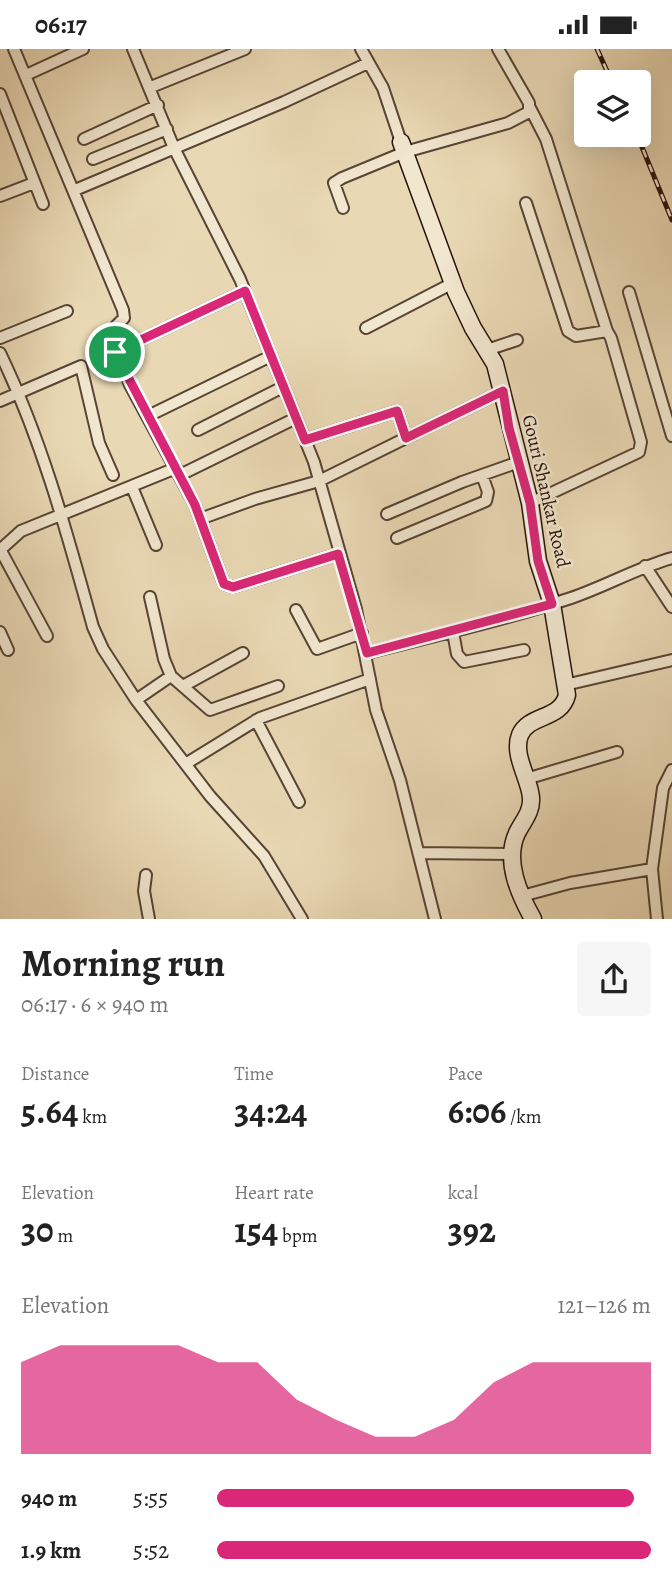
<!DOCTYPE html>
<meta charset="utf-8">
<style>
:root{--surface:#fff;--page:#f6f6f6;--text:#222;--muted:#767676;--accent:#db2777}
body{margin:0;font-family:Alegreya,serif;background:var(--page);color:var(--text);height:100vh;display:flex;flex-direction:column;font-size:26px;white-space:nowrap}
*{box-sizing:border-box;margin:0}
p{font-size:23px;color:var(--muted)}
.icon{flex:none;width:38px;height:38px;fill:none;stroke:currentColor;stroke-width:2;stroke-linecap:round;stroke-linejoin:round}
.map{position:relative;height:870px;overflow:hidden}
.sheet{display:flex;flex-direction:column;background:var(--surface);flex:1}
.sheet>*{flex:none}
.fabs{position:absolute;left:574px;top:21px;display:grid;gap:14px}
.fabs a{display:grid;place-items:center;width:77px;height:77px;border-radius:7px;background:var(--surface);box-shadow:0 7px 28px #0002;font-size:35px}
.pin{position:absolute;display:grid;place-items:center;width:60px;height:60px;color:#fff;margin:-30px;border:4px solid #fff;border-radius:50%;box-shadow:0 2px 7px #0007}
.round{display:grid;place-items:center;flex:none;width:74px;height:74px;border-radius:7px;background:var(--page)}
.head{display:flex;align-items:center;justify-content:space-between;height:119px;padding:0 21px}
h1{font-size:38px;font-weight:700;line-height:52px}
.figures{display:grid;grid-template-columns:repeat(3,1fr);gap:10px;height:119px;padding:7px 21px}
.figures div{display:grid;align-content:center}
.figures b{font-size:35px;font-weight:700}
.figures small{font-size:19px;font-weight:400}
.figures p{font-size:19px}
.chart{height:196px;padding:14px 21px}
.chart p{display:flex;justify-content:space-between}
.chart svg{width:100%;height:126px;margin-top:7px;fill:var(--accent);opacity:.7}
ul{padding:0 21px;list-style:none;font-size:23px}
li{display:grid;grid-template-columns:112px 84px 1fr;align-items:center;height:52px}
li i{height:18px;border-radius:9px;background:var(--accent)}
.status{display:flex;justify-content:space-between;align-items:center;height:49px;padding:0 35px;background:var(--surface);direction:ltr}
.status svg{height:19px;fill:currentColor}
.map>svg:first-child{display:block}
</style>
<div class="status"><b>06:17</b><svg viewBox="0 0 49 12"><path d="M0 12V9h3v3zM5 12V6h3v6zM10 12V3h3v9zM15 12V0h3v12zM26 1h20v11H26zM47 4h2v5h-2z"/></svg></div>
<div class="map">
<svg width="672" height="870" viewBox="0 0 672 870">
<rect width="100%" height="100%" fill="#e9d8b4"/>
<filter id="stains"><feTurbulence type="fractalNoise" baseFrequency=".00286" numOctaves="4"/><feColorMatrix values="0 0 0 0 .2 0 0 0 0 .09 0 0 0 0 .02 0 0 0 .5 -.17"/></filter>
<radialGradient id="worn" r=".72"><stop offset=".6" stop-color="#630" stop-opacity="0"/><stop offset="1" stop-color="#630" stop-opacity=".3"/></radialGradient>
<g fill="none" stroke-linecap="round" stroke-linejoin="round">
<g stroke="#574435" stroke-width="14">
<path id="street" d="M14,0L123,261L124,269L109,284L130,336L195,456L224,535L233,538L338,505
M133,0L174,99L240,230L314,413L356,560L376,661L400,731L435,870
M361,0L383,39L401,93
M26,26L83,0
M151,38L245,0
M0,45L43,155
M530,59L546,90L607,282
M84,90L158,56
M93,110L167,80
M75,141L284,53L368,14
M0,147L34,134
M526,154L568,282L576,287L607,282L611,289L641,393L639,403L530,454
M343,159L334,134L342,129L405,103L508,74L529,63V54L498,0
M629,243L672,387
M366,279L453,234
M0,289L67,262
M487,301L517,291
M115,303L245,242
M0,304C42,391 67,484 93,578L103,600L136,651L210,747L264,807L302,870
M0,352L81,317L99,394L113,426
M148,367L271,307
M198,381L283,338
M305,391L397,362L406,389L503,342
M180,426L296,369
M132,438L156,496
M387,465L462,433L519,413
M200,470L255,450L319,432L406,389
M397,489L486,452L488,443L482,426
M0,500L47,587
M0,501L21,482L176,419
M645,517L672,558
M150,548L164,610L171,627
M296,561L317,600L362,584
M0,583L8,601
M453,583L457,605L464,613L524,601
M367,604C435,587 504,571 571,549C606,537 637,519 672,509
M565,636L672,611
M183,637L243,604
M136,651L171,627L210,661L278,637
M256,671L299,753
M187,714L260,669L370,630
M526,730L617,703
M420,804L510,805
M652,820L657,870
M146,826L144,842L149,870
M522,847L570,834L652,820L663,739L672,721"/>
</g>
<g stroke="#26120b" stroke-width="19">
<path id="secondary" d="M401,93L456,243L473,279L495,315L530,454L538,512L552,555L567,646C561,671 529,665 520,686C512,706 530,730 531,749C532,763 523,772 517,784C504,812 519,845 533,870"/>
</g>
<use href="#street" stroke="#f1e6ce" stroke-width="10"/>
<use href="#secondary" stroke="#f1e6ce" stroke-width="16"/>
<g stroke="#26120b" stroke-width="5">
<path id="rail" d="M597,0L612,33
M637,86L672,171"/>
</g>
<use href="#rail" stroke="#f1e6ce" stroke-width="2.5" stroke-dasharray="8" stroke-linecap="butt"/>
</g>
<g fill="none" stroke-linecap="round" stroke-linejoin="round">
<g stroke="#fff" stroke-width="14">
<path id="route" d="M245,242L305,391L397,362L406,389L503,342L509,379L530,454L538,512L552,555L367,604L338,505L233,538L224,535L195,456L115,303Z"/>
</g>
<use href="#route" stroke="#db2777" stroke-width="9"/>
</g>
<g text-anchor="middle" stroke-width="5" stroke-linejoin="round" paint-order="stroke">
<g font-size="19" fill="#26120b" stroke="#f1e6ce">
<text transform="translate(547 442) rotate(77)" y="7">Gouri Shankar Road</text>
</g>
</g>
<rect width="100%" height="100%" filter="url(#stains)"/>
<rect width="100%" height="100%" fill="url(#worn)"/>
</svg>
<div class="fabs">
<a><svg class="icon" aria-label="layers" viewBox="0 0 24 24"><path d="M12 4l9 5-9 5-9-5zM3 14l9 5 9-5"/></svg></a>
</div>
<div class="pin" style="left:115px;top:303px;background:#1e9e55"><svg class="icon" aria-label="arrive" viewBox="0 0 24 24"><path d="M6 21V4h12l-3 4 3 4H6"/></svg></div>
</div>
<section class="sheet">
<div class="head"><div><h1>Morning run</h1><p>06:17 · 6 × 940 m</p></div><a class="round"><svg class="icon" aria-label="share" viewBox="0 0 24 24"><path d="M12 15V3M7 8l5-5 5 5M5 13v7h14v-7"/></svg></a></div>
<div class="figures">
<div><p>Distance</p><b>5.64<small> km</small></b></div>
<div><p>Time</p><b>34:24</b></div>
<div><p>Pace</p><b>6:06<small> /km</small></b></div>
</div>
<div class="figures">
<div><p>Elevation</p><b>30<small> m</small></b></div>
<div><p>Heart rate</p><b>154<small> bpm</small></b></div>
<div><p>kcal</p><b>392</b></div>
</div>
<div class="chart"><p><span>Elevation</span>121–126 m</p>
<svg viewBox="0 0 160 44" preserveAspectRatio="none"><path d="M0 44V12L10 6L20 6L30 6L40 6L50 12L60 12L70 25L80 32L90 38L100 38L110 32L120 19L130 12L140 12L150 12L160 12V44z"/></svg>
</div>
<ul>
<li><b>940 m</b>5:55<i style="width:96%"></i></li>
<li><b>1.9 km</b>5:52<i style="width:100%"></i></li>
</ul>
</section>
